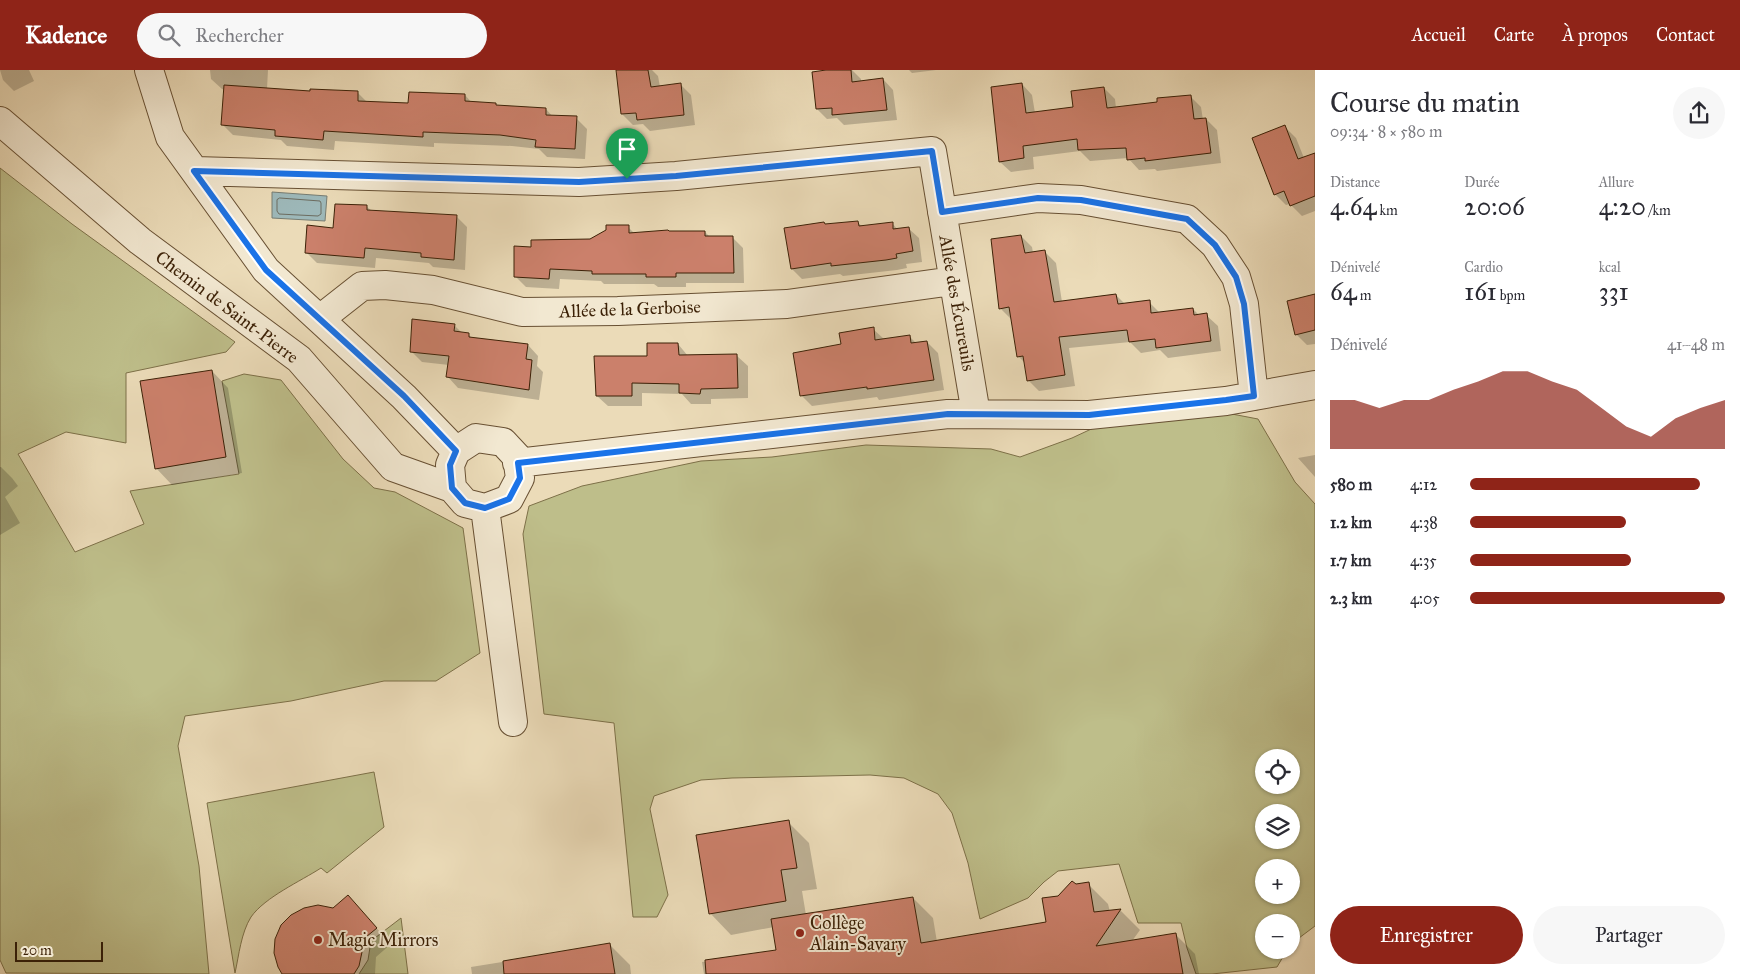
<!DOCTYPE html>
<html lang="fr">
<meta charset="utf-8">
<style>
:root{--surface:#fff;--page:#f7f7f7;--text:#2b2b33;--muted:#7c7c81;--accent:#8f2418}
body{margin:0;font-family:"IM FELL Great Primer",serif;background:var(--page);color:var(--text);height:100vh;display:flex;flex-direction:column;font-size:19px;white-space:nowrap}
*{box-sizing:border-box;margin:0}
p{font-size:16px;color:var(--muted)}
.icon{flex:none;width:28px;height:28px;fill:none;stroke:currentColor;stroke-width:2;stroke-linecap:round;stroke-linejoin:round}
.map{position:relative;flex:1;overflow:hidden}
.panel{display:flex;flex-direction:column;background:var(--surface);width:425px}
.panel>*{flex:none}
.controls{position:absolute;left:1255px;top:679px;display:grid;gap:10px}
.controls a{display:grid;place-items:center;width:45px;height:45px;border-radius:50%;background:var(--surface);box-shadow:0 1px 4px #0004;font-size:25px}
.scale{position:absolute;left:15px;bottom:12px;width:88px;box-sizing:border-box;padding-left:5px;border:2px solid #3c2107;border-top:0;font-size:14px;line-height:18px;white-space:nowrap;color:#3c2107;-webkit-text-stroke:4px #f2e8d1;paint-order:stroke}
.pin{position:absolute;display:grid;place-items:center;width:42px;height:42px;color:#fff;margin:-51px -21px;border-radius:50% 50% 50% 0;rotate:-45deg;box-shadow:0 0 5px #0007}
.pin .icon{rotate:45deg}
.round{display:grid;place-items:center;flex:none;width:52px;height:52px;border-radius:26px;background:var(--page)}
.headline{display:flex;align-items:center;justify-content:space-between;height:85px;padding:0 15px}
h1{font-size:28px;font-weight:600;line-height:38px}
.metrics{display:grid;grid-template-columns:repeat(3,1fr);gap:8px;height:85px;padding:5px 15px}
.metrics div{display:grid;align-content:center}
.metrics b{font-size:25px;font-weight:600}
.metrics small{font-size:14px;font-weight:400}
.metrics p{font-size:14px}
.chart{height:140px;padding:10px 15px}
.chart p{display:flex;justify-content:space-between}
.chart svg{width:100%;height:90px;margin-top:5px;fill:var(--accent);opacity:.7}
.cta{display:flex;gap:10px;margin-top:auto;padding:10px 15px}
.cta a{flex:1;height:58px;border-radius:30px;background:var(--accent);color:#fff;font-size:20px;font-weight:600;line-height:58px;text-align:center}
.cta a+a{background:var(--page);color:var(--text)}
ul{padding:0 15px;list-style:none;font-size:16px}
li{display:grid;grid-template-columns:80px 60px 1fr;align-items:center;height:38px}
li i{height:12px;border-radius:6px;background:var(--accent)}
header{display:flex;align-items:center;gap:30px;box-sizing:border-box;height:70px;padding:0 25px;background:var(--accent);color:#fff}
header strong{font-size:24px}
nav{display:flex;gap:28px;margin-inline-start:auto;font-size:18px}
.search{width:350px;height:45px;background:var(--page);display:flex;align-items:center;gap:12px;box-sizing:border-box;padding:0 18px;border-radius:28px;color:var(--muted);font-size:19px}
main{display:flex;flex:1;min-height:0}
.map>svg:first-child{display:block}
</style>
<header>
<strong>Kadence</strong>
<div class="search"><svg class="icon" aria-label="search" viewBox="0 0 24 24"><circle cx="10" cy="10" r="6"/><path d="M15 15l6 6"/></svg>Rechercher</div>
<nav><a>Accueil</a><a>Carte</a><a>À propos</a><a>Contact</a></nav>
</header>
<main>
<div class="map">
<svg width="1315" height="904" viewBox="0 0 1315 904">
<rect width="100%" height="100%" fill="#ebdbb8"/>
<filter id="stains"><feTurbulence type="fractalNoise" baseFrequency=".004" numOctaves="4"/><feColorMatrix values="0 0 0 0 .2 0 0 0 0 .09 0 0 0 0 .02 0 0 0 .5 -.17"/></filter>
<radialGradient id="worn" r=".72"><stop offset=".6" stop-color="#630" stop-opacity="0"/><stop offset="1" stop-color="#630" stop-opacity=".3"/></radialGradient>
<path fill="#bebe8a" stroke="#7d7048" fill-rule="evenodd" d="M0,98L72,154L235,272L226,282L126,303V373L66,362L18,384L75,482L144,454L130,421L239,404L222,311L244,304L281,310L343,389L374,418L395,422L463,458L480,583L436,611H384L291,631L185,646L178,676L199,796L209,904L6,903L0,890Z
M1185,335L1258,349L1295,412L1315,434V856L1291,874V852H1264V880H1287L1277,897L1212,904H1196L1187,878L1181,853H1138L1119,794L1058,801L1044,812L1028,828L980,849L968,793L952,743L938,724L904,708L870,705L732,708L701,710L654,726L650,739L668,825L657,847H633L614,653L544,644L523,464L529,436L582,416L701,391L772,387L866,375L991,379L1020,387L1072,368L1102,354ZM1264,688H1291V715H1264ZM1264,742H1291V770H1264ZM1264,798H1291V825H1264Z
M374,702L384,757L327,803L321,798C301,811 265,827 251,847C241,863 239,885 235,903L207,733Z
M401,848L408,904H359L368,890L371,871Z"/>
<path fill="#9db8b9" stroke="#767c72" d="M272,122L327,126L325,151L272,148Z"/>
<path fill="#0003" d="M0,0H29L34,11L14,21L3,10Z
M210,0H268L267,19L358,23L367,32L409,34L465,25L472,33L495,34L498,36L546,39L553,47L576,48L587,59L585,89L547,87L539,79L512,76L434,73V77L335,71L334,80L287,76L281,70L233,65L222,54L225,20L222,19L211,9Z
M617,0H652L658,6L660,17L680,14L691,25L695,55L650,61L643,54L633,55L622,44Z
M837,0H852L861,9V12L883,9L893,20L897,50L844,55L837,48L827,49L817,39Z
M909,0H936L912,3Z
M1022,14L1032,25L1035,43L1074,38L1104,18L1115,29L1116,38L1158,33L1190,26L1201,37L1203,50L1206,49L1217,60L1221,93L1157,101L1155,99L1139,100L1128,88L1090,91L1080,81L1033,87L1034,99L1011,102L1000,92Z
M1285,57L1296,68L1304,88L1315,84V141L1302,146L1290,134L1286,135L1275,124Z
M367,137L372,141L456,146L467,157L465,200L433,197L429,193L376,188L375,198L317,193L306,182Z
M857,152L863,157L892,153L898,160L908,158L919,168L922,192L906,194L907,198L897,200L843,206L840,204L802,209L792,199L826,156Z
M628,157L635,164L705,162L710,167H732L743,178L744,213H686V217H658L654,214H604L601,211L560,209L559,219L526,217L515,206L532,179L590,170Z
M1021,166L1032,177L1033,183L1045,182L1056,193L1062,232L1116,225L1126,235L1149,232L1160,243L1193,239L1200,246L1206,245L1218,256L1221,281L1168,288L1160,280L1141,283L1130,272L1069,278L1075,316L1039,321L1028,310L1026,294L1018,286L1011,249L1000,238Z
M1315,226V274L1307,275L1296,264Z
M454,255L462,263L468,264L473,269L528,275L538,286L537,296L543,302L539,330L458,318L448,307L449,295L422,292L411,281Z
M873,259L884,269L909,266L916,273L927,272L938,283L944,320L879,330L877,327L812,336L802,326L842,275Z
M678,274L688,286H737L748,296V328L711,329V334H691L682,324L642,323V336H608L597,326L648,287Z
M212,301L228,318L242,403L172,415L156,398Z
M1315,385V407L1298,388Z
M0,397H1L12,408L18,416L5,427L20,453L0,465Z
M788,752L809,773L817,819L802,821L806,845L913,828L933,848L937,872L1047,853L1059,827L1076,816L1088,814L1108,834L1110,842L1120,840L1140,860L1132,871L1175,864L1195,884L1199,904H704L702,892L778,881L774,857L731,865L710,843Z
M348,827L391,874L376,887L375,904H284L333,840Z
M610,875L630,895L631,904H472L471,897Z"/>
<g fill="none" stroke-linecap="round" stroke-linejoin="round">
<path stroke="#6c6c60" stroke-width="1" d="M280,128L320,131L321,133V144L318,146L279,144L277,141V130Z"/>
</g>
<path fill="#cb806b" stroke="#3c2107" d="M616,0H648L651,17L681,13L684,45L637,50L636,43L621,44Z
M826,0H851L852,12L883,8L887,40L832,45V38L816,39L812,2Z
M1022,13L1026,43L1073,37L1071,21L1104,17L1107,38L1157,32V28L1191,25L1194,49L1206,48L1211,83L1145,91V88L1127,90L1126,78L1078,80L1077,69L1023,76L1024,88L999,92L991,17Z
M224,15L310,21V19L358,21V31L408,33L409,22L465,24V31L496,33V35L546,38V45L577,46L575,79L535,77L536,70L500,65L423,62V67L324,61L323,70L275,66V60L221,55Z
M1285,55L1298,89L1315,83V126L1290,136L1284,121L1274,125L1252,68Z
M335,134L367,135V140L457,145L454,190L421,187V183L365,178L364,188L305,183L307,155L333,158Z
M858,151L859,156L893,152V159L909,157L913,181L896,184L897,188L886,190L831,196V193L791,199L784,158L824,152L825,154Z
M606,155H629V163L668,160L669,161H705V166H733L734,203H676V207H646V204H592V201L550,199L549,209L514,207V176L531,177V170L590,169L606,160Z
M1021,165L1025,183L1045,180L1054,232L1116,224L1118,234L1150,230L1151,243L1193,238L1194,245L1207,243L1211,271L1156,278L1155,269L1129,272L1127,260L1059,267L1065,305L1027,311L1023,286L1017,287L1009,237L999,239L991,169Z
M1315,224V260L1295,265L1287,231Z
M412,249L455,254L454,261L469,263V267L528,274L526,289L532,290L529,320L446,307L449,286L410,282Z
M874,257L875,270L910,265L911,273L927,271L934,310L867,319V317L800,326L793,283L841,274L839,263Z
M647,273H678L679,285L737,284L738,318L701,319L700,324L679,323V314L632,313V326H596L594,286H647Z
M212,300L226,387L155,399L140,311Z
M789,750L797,798L781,800L786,831L709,844L696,765Z
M1072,811L1076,814L1089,812L1094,842L1121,839L1096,876L1176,863L1183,904H706L705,890L776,880L771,849L913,827L921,873L1046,852L1042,828L1058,826Z
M348,825L377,858L361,871L362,882L359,896L354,904H282L278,897L274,883L275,869L281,855L291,845L304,838L318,835L333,838Z
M610,873L615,904H504L503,891Z"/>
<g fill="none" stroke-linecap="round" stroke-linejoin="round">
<g stroke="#685033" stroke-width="30">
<path id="street" d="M149,0L170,67L266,200L404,327L456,381
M0,51L140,171L299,289L393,397L452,418
M195,101L579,112L676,106L932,81L976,344
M942,142L1038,128L1081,130L1187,149L1215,175L1236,207L1244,234L1254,326
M320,249L362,216L385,215L433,220L522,242L618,241L787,234L953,211
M476,368L503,372L517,387L520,408L509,429L485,438L465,433L452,418L450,395L456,381Z
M517,393L948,344L1089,345L1226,331L1315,315
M485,438L513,652"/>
</g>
<use href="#street" stroke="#f2e8d1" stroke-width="28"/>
</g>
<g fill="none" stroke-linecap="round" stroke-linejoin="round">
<g stroke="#fff" stroke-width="10">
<path id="route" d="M932,81L942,142L1038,128L1081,130L1187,149L1215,175L1236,207L1244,234L1254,326L1226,330L1089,345L948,344L518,393L520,408L509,429L485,438L465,433L452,418L450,395L456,381L404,326L266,200L194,101L579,112L676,106Z"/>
</g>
<use href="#route" stroke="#1a73e8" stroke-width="6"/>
</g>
<g fill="#8f2418" stroke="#f2e8d1" stroke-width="2">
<circle cx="800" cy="863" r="5"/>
<circle cx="318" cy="870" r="5"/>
</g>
<g text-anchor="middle" stroke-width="4" stroke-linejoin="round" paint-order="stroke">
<g font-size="18" fill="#3c2107" stroke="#f2e8d1">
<text transform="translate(957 233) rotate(80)" y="6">Allée des Écureuils</text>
<text transform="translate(227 237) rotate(37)" y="6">Chemin de Saint-Pierre</text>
<text transform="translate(630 239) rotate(-2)" y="6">Allée de la Gerboise</text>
</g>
<g font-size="18" fill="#3c2107" stroke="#f2e8d1" text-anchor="start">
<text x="810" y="859">Collège<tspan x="810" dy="21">Alain-Savary</tspan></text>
<text x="328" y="876">Magic Mirrors</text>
</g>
</g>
<rect width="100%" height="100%" filter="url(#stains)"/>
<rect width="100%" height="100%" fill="url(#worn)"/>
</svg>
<div class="controls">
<a><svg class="icon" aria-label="locate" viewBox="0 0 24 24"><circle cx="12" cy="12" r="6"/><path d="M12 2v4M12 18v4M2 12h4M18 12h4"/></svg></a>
<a><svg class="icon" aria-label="layers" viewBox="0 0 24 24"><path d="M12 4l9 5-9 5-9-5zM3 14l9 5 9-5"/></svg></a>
<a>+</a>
<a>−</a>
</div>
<div class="scale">20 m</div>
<div class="pin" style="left:627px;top:109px;background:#1e9e55"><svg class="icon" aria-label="arrive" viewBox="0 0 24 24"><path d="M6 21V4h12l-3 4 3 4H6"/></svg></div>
</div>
<section class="panel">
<div class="headline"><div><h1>Course du matin</h1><p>09:34 · 8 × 580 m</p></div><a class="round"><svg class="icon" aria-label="share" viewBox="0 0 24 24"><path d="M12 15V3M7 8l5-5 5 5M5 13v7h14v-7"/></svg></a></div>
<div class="metrics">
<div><p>Distance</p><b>4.64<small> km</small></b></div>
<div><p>Durée</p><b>20:06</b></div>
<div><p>Allure</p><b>4:20<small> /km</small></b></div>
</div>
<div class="metrics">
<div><p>Dénivelé</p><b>64<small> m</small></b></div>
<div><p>Cardio</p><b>161<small> bpm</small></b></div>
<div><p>kcal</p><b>331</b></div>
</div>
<div class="chart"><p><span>Dénivelé</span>41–48 m</p>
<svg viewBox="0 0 160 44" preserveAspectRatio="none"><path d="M0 44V20L10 20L20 24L30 20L40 20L50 15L60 11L70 6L80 6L90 11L100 15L110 24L120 33L130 38L140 29L150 24L160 20V44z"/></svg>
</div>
<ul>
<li><b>580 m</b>4:12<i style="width:90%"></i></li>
<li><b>1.2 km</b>4:38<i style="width:61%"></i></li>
<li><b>1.7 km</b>4:35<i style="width:63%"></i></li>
<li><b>2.3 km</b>4:05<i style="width:100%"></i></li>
</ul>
<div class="cta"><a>Enregistrer</a><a>Partager</a></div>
</section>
</main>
